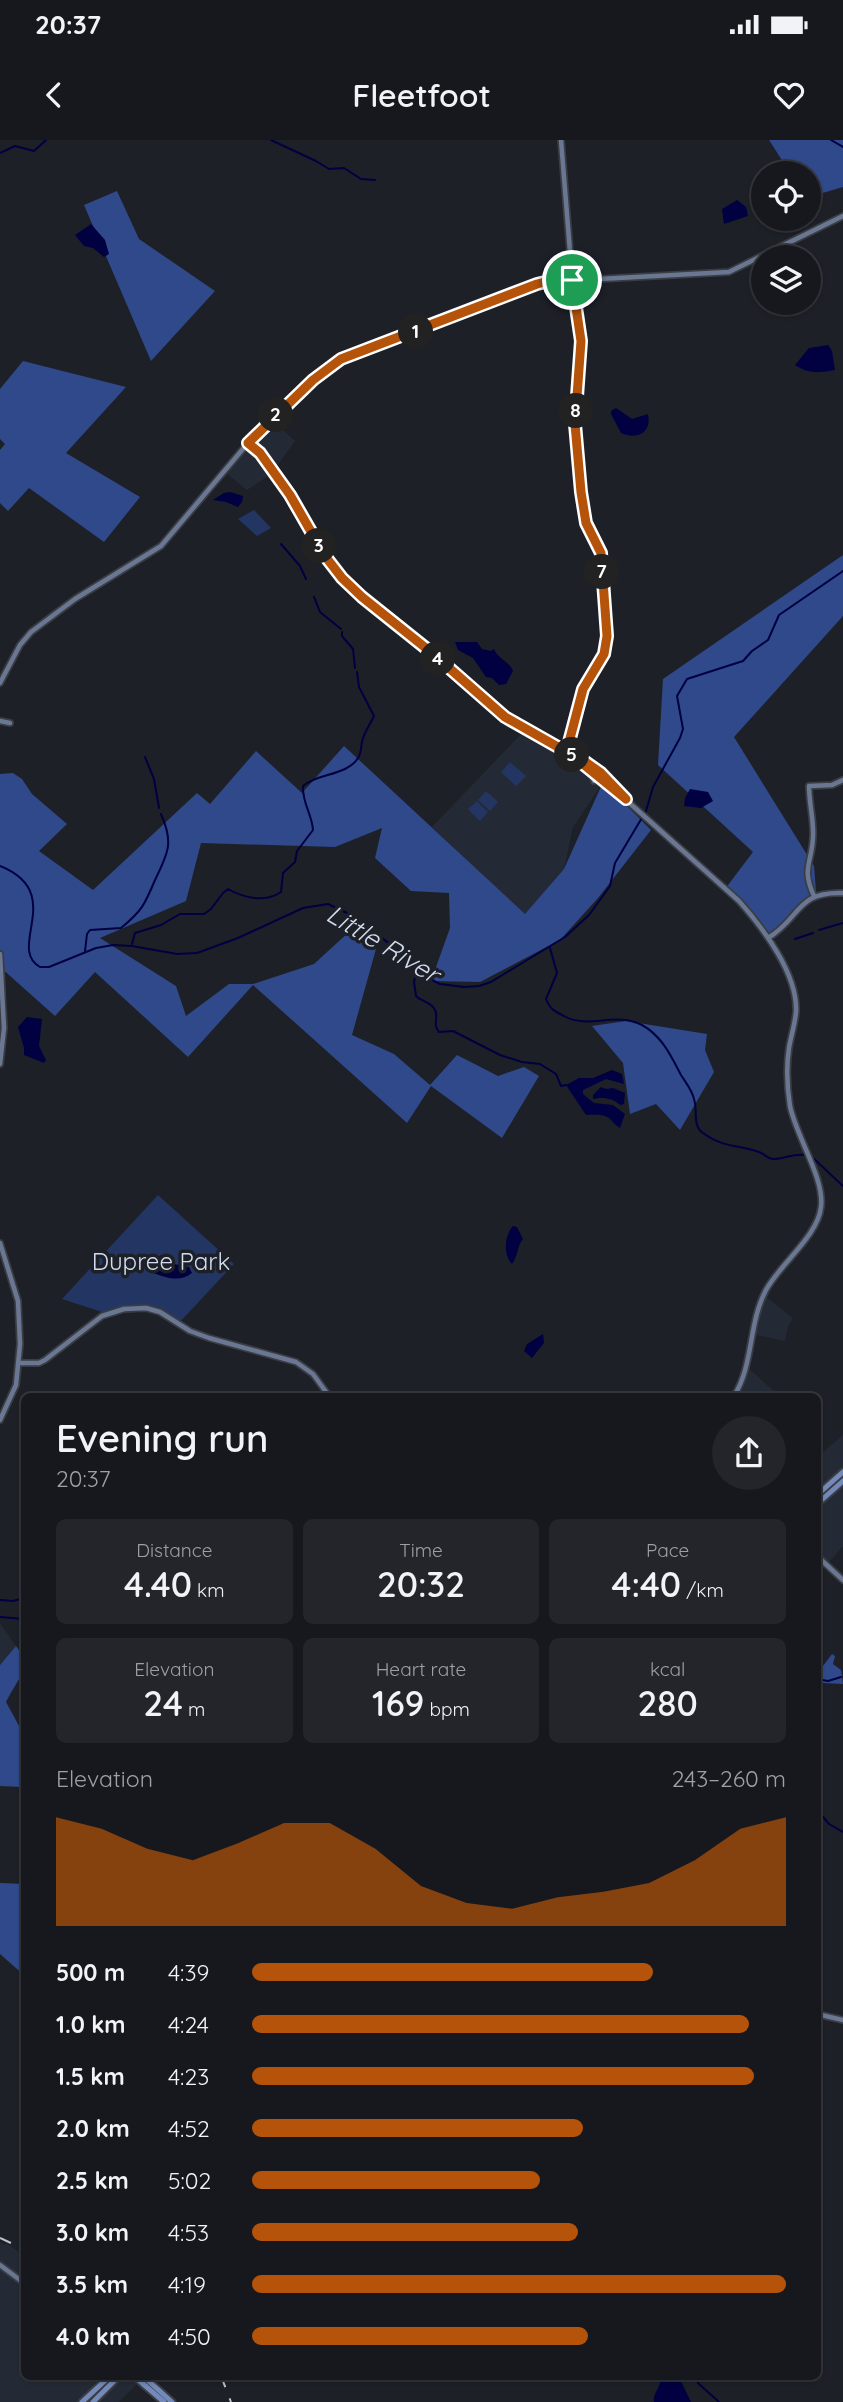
<!DOCTYPE html>
<meta charset="utf-8">
<style>
:root{--surface:#16181d;--page:#23252a;--text:#f1f3f6;--muted:#9ea0a4;--line:#35373b;--accent:#b45309}
body{margin:0;font-family:Quicksand,sans-serif;background:var(--page);color:var(--text);height:100vh;display:flex;flex-direction:column;font-size:26px;white-space:nowrap}
*{box-sizing:border-box;margin:0}
p{font-size:23px;color:var(--muted)}
.icon{flex:none;width:38px;height:38px;fill:none;stroke:currentColor;stroke-width:2;stroke-linecap:round;stroke-linejoin:round}
.map{position:relative;flex:1;overflow:hidden}
.side{position:absolute;left:21px;top:1253px;width:800px;height:987px;display:flex;flex-direction:column;background:var(--surface);border-radius:10px;box-shadow:0 2px 5px #0004,0 0 0 2px var(--line)}
.side>*{flex:none}
.buttons{position:absolute;left:751px;top:21px;display:grid;gap:14px}
.buttons a{display:grid;place-items:center;width:70px;height:70px;border-radius:50%;background:var(--surface);box-shadow:0 2px 5px #0004,0 0 0 2px var(--line);font-size:35px}
.pin{position:absolute;display:grid;place-items:center;width:60px;height:60px;color:#fff;margin:-30px;border:4px solid #fff;border-radius:50%;box-shadow:0 2px 7px #0007}
.km{position:absolute;width:35px;height:35px;margin:-18px;border-radius:50%;background:#222;color:#fff;font-size:19px;line-height:35px;text-align:center}
.round{display:grid;place-items:center;flex:none;width:74px;height:74px;border-radius:37px;background:var(--page)}
.headline{display:flex;align-items:center;justify-content:space-between;height:119px;padding:0 35px}
h1{font-size:38px;font-weight:600;line-height:52px}
.stats{display:grid;grid-template-columns:repeat(3,1fr);gap:10px;height:119px;padding:7px 35px}
.stats div{display:grid;align-content:center;border-radius:10px;background:var(--page);text-align:center}
.stats b{font-size:35px;font-weight:600}
.stats small{font-size:19px;font-weight:400}
.stats p{font-size:19px}
.chart{height:196px;padding:14px 35px}
.chart p{display:flex;justify-content:space-between}
.chart svg{width:100%;height:126px;margin-top:7px;fill:var(--accent);opacity:.7}
ul{padding:0 35px;list-style:none;font-size:23px}
li{display:grid;grid-template-columns:112px 84px 1fr;align-items:center;height:52px}
li i{height:18px;border-radius:9px;background:var(--accent)}
.status{display:flex;justify-content:space-between;align-items:center;height:49px;padding:0 35px;background:var(--surface);direction:ltr}
.status svg{height:19px;fill:currentColor}
header{display:flex;justify-content:space-between;align-items:center;height:91px;padding:0 35px;background:var(--surface);font-size:32px;font-weight:600}
.map>svg:first-child{display:block}
</style>
<div class="status"><b>20:37</b><svg viewBox="0 0 49 12"><path d="M0 12V9h3v3zM5 12V6h3v6zM10 12V3h3v9zM15 12V0h3v12zM26 1h20v11H26zM47 4h2v5h-2z"/></svg></div>
<header><svg class="icon" aria-label="back" viewBox="0 0 24 24"><path d="M15 5l-7 7 7 7"/></svg>Fleetfoot<svg class="icon" aria-label="heart" viewBox="0 0 24 24"><path d="M12 20l-8-8c-3-5 5-10 8-4 3-6 11-1 8 4z"/></svg></header>
<div class="map">
<svg width="843" height="2262" viewBox="0 0 843 2262">
<rect width="100%" height="100%" fill="#1d2027"/>
<path fill="#242a35" d="M272,280L295,301L271,334L247,350L225,332L249,303Z
M524,591L571,619L603,642L573,687L564,729L525,775L432,687Z
M762,1154L793,1178L788,1187L785,1201L752,1194Z
M746,1226L779,1256H732Z
M843,1295V1406L829,1422L817,1411V1311L821,1314Z
M0,1483L16,1506L0,1525Z
M0,2102L4,2105L6,2103L24,2116V2236L144,2237L119,2262H0Z"/>
<path fill="#233663" d="M254,370L271,388L257,396L238,379Z
M510,622L526,636L516,646L501,632Z
M486,651L498,662L490,671L478,660Z
M477,661L488,672L480,681L468,669Z
M158,1055L234,1124L179,1183L155,1168L117,1169L105,1173L62,1159Z"/>
<path fill="#2f498b" d="M769,0H843V47L809,57L808,33H788L785,25Z
M117,51L139,99L215,151L151,221L84,65Z
M23,221L126,247L66,313L140,357L104,402L29,348L8,371L0,363V310L5,304L0,299V249Z
M843,415V476L734,597L814,726L816,751L813,756L786,785L766,798L725,749L753,712L658,625L663,539Z
M344,606L525,774L564,729L603,642L651,690L598,758L560,800L480,842L431,841L450,788L449,753L411,751L375,718L382,688L335,707L201,703L186,761L100,798L176,846L186,876L229,844H253L314,824L350,791L376,809L352,895L394,914L430,945L457,915L498,936L524,927L539,936L502,998L431,946L407,983L253,845L188,917L95,832L55,876L0,827V634L13,633L22,639L32,654L67,684L39,711L93,750L197,653L210,664L256,611L302,653Z
M626,881L707,894L705,910L714,932L680,990L656,964L630,974L623,923L592,886Z
M16,1506C33,1528 17,1539 6,1562L24,1595L22,1647L0,1646V1525Z
M832,1514L835,1516L833,1524L841,1530L843,1544L823,1543L817,1546V1534Z
M0,1743L24,1744V1835L0,1814Z"/>
<path fill="#010141" d="M737,60L746,67L748,76L724,84L722,69Z
M91,84L105,100L109,114L104,117L93,108L84,106L75,95Z
M828,205L832,211L835,230C819,233 808,234 795,225L809,208Z
M616,268L632,279L648,274C652,293 637,300 621,293L611,274V271Z
M230,352L243,356L242,362L238,367L226,362L213,360L224,353Z
M455,502H477L482,509L491,511L494,509C498,519 510,522 513,531L506,544L499,545L492,538L486,537L473,518L458,510Z
M690,649L708,652L713,661L701,668L684,666L685,658Z
M27,877L42,879L39,906L46,920L44,923L24,915V908L18,887Z
M612,930L622,934L624,944L606,939L583,950V954L594,963L613,965L625,974L620,988C616,986 614,983 612,981C606,973 594,975 586,975L566,945L579,938H593Z
M601,947L606,949L613,948L625,953L624,964L620,965C612,958 604,957 593,959V955Z
M513,1086L517,1087L523,1099C517,1106 518,1116 512,1124C503,1115 504,1096 513,1086Z
M161,1115L174,1124L189,1127L192,1133C179,1144 163,1136 150,1132L147,1129Z
M543,1194L544,1203L532,1218L524,1211L527,1204Z
M660,2237H679L691,2262H654C652,2253 662,2247 660,2237Z"/>
<g fill="none" stroke-linecap="round" stroke-linejoin="round">
<path stroke="#010141" stroke-width="2" d="M271,0L316,21L329,29L344,28L361,39L375,40
M831,0L843,7
M0,13L15,6L34,11L46,0
M281,404L300,426L306,439
M314,457L320,472L341,489
M342,492V496L353,509L355,528
M145,617L154,639L159,668
M0,726C67,753 6,808 40,827H49L96,808L113,805L132,806L177,814L197,813L238,798L303,768L328,764L347,773L366,791L381,797L434,841L440,844L464,847L479,846L491,842L565,797L589,775L610,746L615,723L646,671L653,647L680,598L683,589L677,556L687,539L743,521L752,511L768,500L779,475L843,431
M819,790L843,783
M795,799L813,793
M132,804L135,793L161,785L180,774H204L211,769L223,753L228,749C244,758 265,763 281,752L283,733L295,722L297,711L313,690C312,674 302,663 303,646C317,633 347,636 358,618C361,614 361,607 362,602C364,592 370,585 374,576L359,547L357,532
M550,808L557,833L546,859C550,869 554,871 564,876C588,890 616,871 642,885C662,896 671,916 681,935C686,943 692,950 694,959C698,971 692,985 703,993C723,1008 740,1005 759,1012C765,1014 766,1018 773,1019C785,1019 793,1013 805,1015
M85,811L87,794L90,790L121,788C142,771 145,764 155,740C168,713 174,703 161,674
M417,829L414,842L416,856C422,862 432,862 435,870C439,878 432,884 439,892L453,891L500,915L522,922L540,924L556,934L561,946L566,945
M811,1016L843,1046
M0,1460L13,1461L24,1458
M0,1477L24,1479
M817,1539L828,1541L841,1537
M817,1670L829,1684L843,1692
M693,2236L699,2244L719,2262"/>
<g stroke="#3a3d43" stroke-width="8">
<path id="secondary" d="M561,0L573,149L581,201L575,284L580,342L586,383L601,413L607,496L604,514L584,545L571,596L565,611
M248,303L260,312L290,355L325,417L342,438L362,458L432,513L505,577L565,611L596,633L739,761C763,788 798,834 796,872C795,884 791,896 789,908C786,928 787,947 790,966C796,996 825,1039 821,1067C818,1096 780,1124 766,1150C748,1184 754,1224 734,1256
M0,543L20,505L31,492L75,459L161,406L248,303L313,240L341,219L544,142L729,132L843,76
M0,581L10,583
M560,621L565,616L571,615
M594,631V641
M814,756C801,728 812,723 813,697C814,680 809,663 809,646L832,645L843,640
M768,798C801,778 796,751 843,753
M0,814L4,888L0,924
M0,1103L18,1161L20,1204L16,1245L0,1280
M20,1223H39L45,1220L102,1176L124,1169L146,1168L160,1172L190,1191L209,1198L296,1222L313,1234L329,1256
M817,1416L843,1440
M817,1874L843,1880
M0,2125L24,2143"/>
</g>
<g stroke="#3a3d43" stroke-width="9">
<path id="primary" d="M817,1355L843,1332
M817,1364L843,1341
M134,2236L164,2262
M143,2236L172,2262
M82,2262L110,2236
M93,2262L119,2236"/>
</g>
<use href="#secondary" stroke="#6a7792" stroke-width="4.5"/>
<use href="#primary" stroke="#7389ba" stroke-width="5"/>
<path stroke="#c0c2c7" stroke-width="2" stroke-dasharray="12 12" stroke-linecap="butt" d="M0,2098L24,2109
M221,2236L231,2262"/>
</g>
<g fill="none" stroke-linecap="round" stroke-linejoin="round">
<g stroke="#fff" stroke-width="14">
<path id="route" d="M553,140H572L581,201L575,284L581,352L586,383L601,413L607,496L604,514L583,549L568,606L570,611L601,633L626,659L572,615L505,577L432,513L362,457L342,438L325,416L290,355L260,313L248,303L313,240L341,219L537,144Z"/>
</g>
<use href="#route" stroke="#b45309" stroke-width="9"/>
</g>
<g text-anchor="middle" stroke-width="7" stroke-linejoin="round" paint-order="stroke">
<g font-size="24" fill="#d2dbef" stroke="#1d2027">
<text x="161" y="1130">Dupree Park</text>
</g>
<g font-size="26" font-style="italic" fill="#d1dbee" stroke="#1d2027">
<text transform="translate(383 804) rotate(31)" y="9">Little River</text>
</g>
</g>
</svg>
<div class="buttons">
<a><svg class="icon" aria-label="locate" viewBox="0 0 24 24"><circle cx="12" cy="12" r="6"/><path d="M12 2v4M12 18v4M2 12h4M18 12h4"/></svg></a>
<a><svg class="icon" aria-label="layers" viewBox="0 0 24 24"><path d="M12 4l9 5-9 5-9-5zM3 14l9 5 9-5"/></svg></a>
</div>
<div class="pin" style="left:572px;top:140px;background:#1e9e55"><svg class="icon" aria-label="arrive" viewBox="0 0 24 24"><path d="M6 21V4h12l-3 4 3 4H6"/></svg></div>
<b class="km" style="left:416px;top:192px">1</b>
<b class="km" style="left:276px;top:275px">2</b>
<b class="km" style="left:319px;top:406px">3</b>
<b class="km" style="left:438px;top:519px">4</b>
<b class="km" style="left:572px;top:615px">5</b>
<b class="km" style="left:602px;top:432px">7</b>
<b class="km" style="left:576px;top:271px">8</b>
<section class="side">
<div class="headline"><div><h1>Evening run</h1><p>20:37</p></div><a class="round"><svg class="icon" aria-label="share" viewBox="0 0 24 24"><path d="M12 15V3M7 8l5-5 5 5M5 13v7h14v-7"/></svg></a></div>
<div class="stats">
<div><p>Distance</p><b>4.40<small> km</small></b></div>
<div><p>Time</p><b>20:32</b></div>
<div><p>Pace</p><b>4:40<small> /km</small></b></div>
</div>
<div class="stats">
<div><p>Elevation</p><b>24<small> m</small></b></div>
<div><p>Heart rate</p><b>169<small> bpm</small></b></div>
<div><p>kcal</p><b>280</b></div>
</div>
<div class="chart"><p><span>Elevation</span>243–260 m</p>
<svg viewBox="0 0 160 44" preserveAspectRatio="none"><path d="M0 44V6L10 10L20 17L30 21L40 15L50 8L60 8L70 17L80 30L90 36L100 38L110 34L120 32L130 29L140 21L150 10L160 6V44z"/></svg>
</div>
<ul>
<li><b>500 m</b>4:39<i style="width:75%"></i></li>
<li><b>1.0 km</b>4:24<i style="width:93%"></i></li>
<li><b>1.5 km</b>4:23<i style="width:94%"></i></li>
<li><b>2.0 km</b>4:52<i style="width:62%"></i></li>
<li><b>2.5 km</b>5:02<i style="width:54%"></i></li>
<li><b>3.0 km</b>4:53<i style="width:61%"></i></li>
<li><b>3.5 km</b>4:19<i style="width:100%"></i></li>
<li><b>4.0 km</b>4:50<i style="width:63%"></i></li>
</ul>
</section>
</div>
